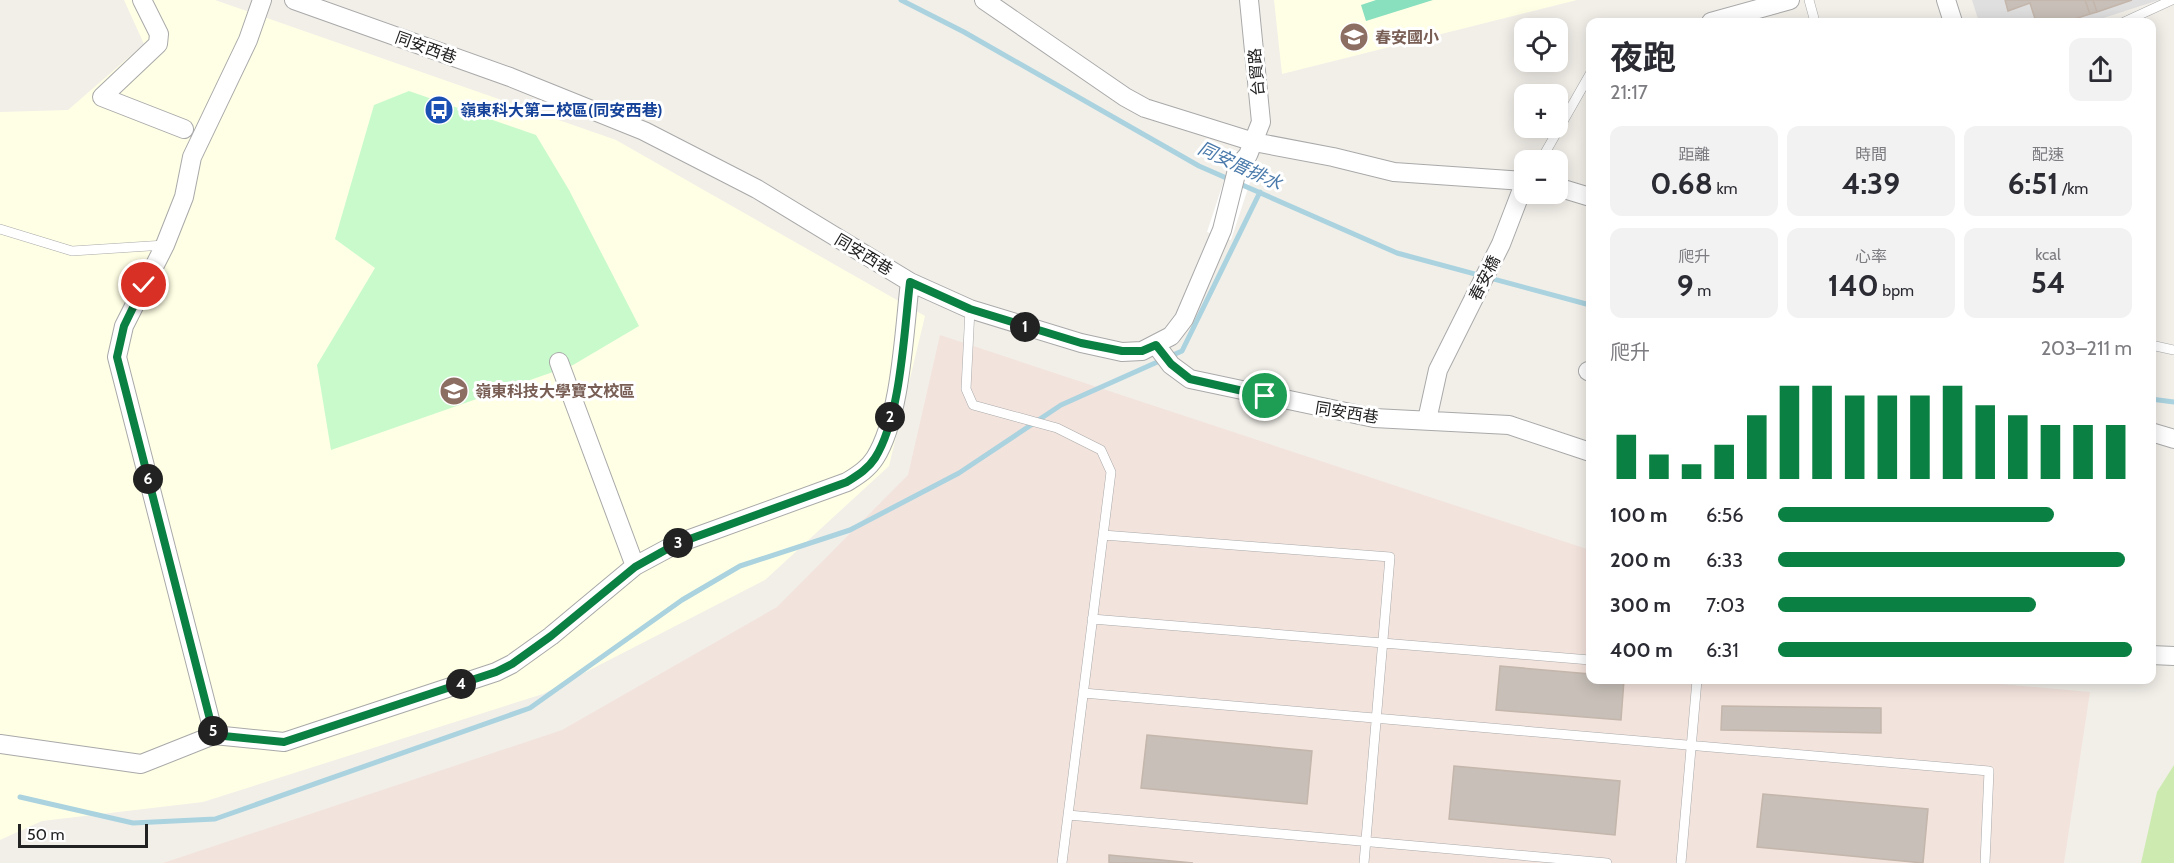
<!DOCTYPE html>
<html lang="zh-TW">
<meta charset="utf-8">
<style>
:root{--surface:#fff;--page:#f2f2f3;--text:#2b2b33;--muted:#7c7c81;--accent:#0b8043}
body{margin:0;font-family:Cabin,"Noto Sans TC",sans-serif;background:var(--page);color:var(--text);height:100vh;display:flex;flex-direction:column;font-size:22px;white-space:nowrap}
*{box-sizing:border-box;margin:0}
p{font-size:20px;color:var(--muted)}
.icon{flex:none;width:33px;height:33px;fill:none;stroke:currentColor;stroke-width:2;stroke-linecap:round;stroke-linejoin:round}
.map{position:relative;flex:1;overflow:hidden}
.details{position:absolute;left:1586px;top:18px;width:570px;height:666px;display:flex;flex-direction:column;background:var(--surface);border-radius:12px;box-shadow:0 3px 15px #0003}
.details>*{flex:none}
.controls{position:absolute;left:1514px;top:18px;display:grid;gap:12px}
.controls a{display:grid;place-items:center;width:54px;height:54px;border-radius:12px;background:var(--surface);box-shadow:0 3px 15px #0003;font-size:30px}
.scale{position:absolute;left:18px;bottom:15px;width:130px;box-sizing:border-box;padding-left:6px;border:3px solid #222;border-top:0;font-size:16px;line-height:21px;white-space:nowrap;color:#222;-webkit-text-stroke:4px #fff;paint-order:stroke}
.pin{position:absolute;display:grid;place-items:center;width:51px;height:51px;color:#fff;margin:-26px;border:3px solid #fff;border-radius:50%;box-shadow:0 2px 6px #0007}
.km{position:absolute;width:30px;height:30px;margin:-15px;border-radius:50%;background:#222;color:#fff;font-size:16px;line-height:30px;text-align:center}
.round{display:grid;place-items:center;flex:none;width:63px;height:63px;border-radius:12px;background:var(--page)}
.headline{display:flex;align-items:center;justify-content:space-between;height:102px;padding:0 24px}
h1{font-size:33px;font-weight:700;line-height:45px}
.stats{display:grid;grid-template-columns:repeat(3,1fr);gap:9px;height:102px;padding:6px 24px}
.stats div{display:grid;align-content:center;border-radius:12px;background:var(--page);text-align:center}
.stats b{font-size:30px;font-weight:700}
.stats small{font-size:16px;font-weight:400}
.stats p{font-size:16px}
.chart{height:168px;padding:12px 24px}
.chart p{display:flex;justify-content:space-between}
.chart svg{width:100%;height:108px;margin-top:6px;stroke:var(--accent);stroke-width:6}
ul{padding:0 24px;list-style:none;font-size:20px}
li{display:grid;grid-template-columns:96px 72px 1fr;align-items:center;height:45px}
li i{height:15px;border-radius:8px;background:var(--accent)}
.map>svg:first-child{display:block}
</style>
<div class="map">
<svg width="2174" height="863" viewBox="0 0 2174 863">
<rect width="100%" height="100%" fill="#f2efe9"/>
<path fill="#e0dfdf" d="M1972,0H2159L2091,22H1979Z"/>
<path fill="#ffffe5" d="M124,0H215L616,140L925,316L889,466L765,580L543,694L203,802L42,821L0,840V112L68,110L144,44Z
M1274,0H1577L1282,74Z"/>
<path fill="#f3e3dd" d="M940,335L1590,550V680H1955L2090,692L2064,863H163L562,730L777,607L908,475Z"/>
<path fill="#cdebb0" d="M2174,765V863H2141L2157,792Z"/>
<path fill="#c8facc" d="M409,91L536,135L569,190L639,326L573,365L331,450L317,365L375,268L335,239L374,105Z"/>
<path fill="#88e0be" d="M1376,0H1433L1366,21L1361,5Z"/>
<path fill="#fff" d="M1234,150L1258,158L1231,240L1207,232Z"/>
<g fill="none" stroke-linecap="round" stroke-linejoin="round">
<path stroke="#aad3df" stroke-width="5" d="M901,0L964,32L1199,166L1397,253L1590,305
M2151,399L2174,402
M20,797L133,823L215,819L530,708L682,600L740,566L850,530L959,473L1061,405L1182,351L1260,192"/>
</g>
<path fill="#c7bfb8" stroke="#c4b6ab" stroke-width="1.5" d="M2005,0H2085L2090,14L2065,22H2036L2030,3L2008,11Z
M2085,0H2093L2097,12L2090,14Z
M2093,0H2132L2097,12Z
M1500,666L1590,674V680H1624L1621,720L1496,710Z
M1722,706L1881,708V733L1721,730Z
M1147,735L1312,751L1307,804L1141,788Z
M1454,766L1620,781L1615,835L1449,819Z
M1763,794L1928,809L1923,863L1757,847Z
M1109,855L1193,863H1109Z"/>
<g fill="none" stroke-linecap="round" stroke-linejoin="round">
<g stroke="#a9a9a9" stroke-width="10">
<path id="lane" d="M1809,0L1815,22
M2124,22L2172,0
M1541,160L1590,74
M0,229L72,251L165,245
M970,309L966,389L973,405L1057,428L1101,450L1111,472L1062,863
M2151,345L2174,350
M1103,535L1390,557L1364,863
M1092,619L1590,660
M1083,693L1989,771L1985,863
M1068,815L1607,863
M1681,863L1697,680"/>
</g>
<g stroke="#a9a9a9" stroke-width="20">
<path id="street" d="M142,0L159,34L158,44L102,97L184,129
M294,0L510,77L644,131L757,189L910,282L970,309L1081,343L1122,352L1142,351L1171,336L1184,319L1222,230L1238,166L1248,155L1261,122L1249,0
M984,0L1125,97L1145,108L1254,142L1333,157L1394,172L1524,181
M1946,0L1953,22
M1711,22L1790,0
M1557,187L1590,197
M1156,345L1171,365L1190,379L1374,418L1509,425L1590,452
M559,362L635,566
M1588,371L1590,372
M1427,420L1438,370L1501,244L1524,184
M2151,432L2174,439
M2151,655L2174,656
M214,735L117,357L124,326L165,245L184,197L192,157L248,40L262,0
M0,744L141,764L214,735L284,742L496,672L512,664L551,636L635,566L676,544L847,482C858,475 868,469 875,458C901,417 904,331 910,282"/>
</g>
<use href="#lane" stroke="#fff" stroke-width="9"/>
<use href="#street" stroke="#fff" stroke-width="18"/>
</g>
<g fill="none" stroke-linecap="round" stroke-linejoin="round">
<g stroke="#fff" stroke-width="12">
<path id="route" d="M144,285L124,326L117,357L214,735L284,742L496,672L512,664L551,636L635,567L676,544L847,482C858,475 868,469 875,458C901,417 904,331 910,282L970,309L1081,343L1122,351H1142L1156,345L1171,364L1190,379L1265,396"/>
</g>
<use href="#route" stroke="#0b8043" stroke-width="8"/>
</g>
<defs>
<g id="school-disc" transform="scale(1.5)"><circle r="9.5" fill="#8d6e63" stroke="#fff"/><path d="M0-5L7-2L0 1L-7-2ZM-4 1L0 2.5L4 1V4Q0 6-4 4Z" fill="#fff"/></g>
<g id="bus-disc" transform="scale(1.5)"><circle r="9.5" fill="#1a4fb4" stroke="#fff"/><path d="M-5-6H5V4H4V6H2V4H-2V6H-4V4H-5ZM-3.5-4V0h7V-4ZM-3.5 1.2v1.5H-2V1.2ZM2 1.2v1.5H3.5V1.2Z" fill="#fff"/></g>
<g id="university-disc" transform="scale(1.5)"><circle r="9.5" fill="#8d6e63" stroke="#fff"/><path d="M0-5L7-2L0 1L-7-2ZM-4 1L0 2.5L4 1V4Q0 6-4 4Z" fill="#fff"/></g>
</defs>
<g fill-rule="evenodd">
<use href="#school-disc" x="1354" y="37"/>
<use href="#bus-disc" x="439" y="110"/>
<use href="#university-disc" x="454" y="391"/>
</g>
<g text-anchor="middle" stroke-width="6" stroke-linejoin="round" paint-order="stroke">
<g font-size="16" font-weight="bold" fill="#785e54" stroke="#fff" text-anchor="start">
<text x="1375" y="43">春安國小</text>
<text x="475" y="397">嶺東科技大學寶文校區</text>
</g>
<g font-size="16" fill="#222" stroke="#fff">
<text transform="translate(426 47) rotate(20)" y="6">同安西巷</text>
<text transform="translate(1256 72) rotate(-95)" y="6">台貿路</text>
<text transform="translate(864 254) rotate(31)" y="6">同安西巷</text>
<text transform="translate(1484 278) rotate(-63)" y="6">春安橋</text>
<text transform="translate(1347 412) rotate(9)" y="6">同安西巷</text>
</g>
<g font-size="16" font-weight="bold" fill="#164399" stroke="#fff" text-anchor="start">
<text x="460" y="116">嶺東科大第二校區(同安西巷)</text>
</g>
<g font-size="18" font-style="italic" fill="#4a7aab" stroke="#fff">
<text transform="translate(1240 166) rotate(25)" y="6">同安厝排水</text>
</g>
</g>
</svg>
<div class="controls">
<a><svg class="icon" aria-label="locate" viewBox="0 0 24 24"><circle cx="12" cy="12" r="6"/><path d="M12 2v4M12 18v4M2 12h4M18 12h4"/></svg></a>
<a>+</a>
<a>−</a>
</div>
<div class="scale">50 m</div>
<div class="pin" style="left:1265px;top:396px;background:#1e9e55"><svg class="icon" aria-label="arrive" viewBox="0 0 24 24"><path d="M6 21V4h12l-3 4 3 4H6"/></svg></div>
<div class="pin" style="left:144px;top:285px;background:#d93025"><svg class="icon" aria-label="check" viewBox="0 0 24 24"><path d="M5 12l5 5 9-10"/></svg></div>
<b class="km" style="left:1025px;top:327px">1</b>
<b class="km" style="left:890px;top:417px">2</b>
<b class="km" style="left:678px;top:543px">3</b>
<b class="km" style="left:461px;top:684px">4</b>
<b class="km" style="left:213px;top:731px">5</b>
<b class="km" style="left:148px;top:479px">6</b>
<section class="details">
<div class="headline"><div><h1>夜跑</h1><p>21:17</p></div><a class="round"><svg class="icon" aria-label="share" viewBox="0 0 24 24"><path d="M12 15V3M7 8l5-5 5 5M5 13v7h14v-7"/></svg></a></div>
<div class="stats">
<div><p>距離</p><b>0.68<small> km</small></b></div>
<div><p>時間</p><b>4:39</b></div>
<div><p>配速</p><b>6:51<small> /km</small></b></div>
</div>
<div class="stats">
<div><p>爬升</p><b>9<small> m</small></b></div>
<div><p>心率</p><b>140<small> bpm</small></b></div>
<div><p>kcal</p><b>54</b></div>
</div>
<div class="chart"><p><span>爬升</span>203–211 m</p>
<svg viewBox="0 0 160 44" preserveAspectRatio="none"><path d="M5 44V26M15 44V34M25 44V38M35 44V30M45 44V18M55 44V6M65 44V6M75 44V10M85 44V10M95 44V10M105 44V6M115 44V14M125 44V18M135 44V22M145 44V22M155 44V22"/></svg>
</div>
<ul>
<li><b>100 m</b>6:56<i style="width:78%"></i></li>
<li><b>200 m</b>6:33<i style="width:98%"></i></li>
<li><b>300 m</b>7:03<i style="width:73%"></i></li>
<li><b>400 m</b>6:31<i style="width:100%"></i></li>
</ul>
</section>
</div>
